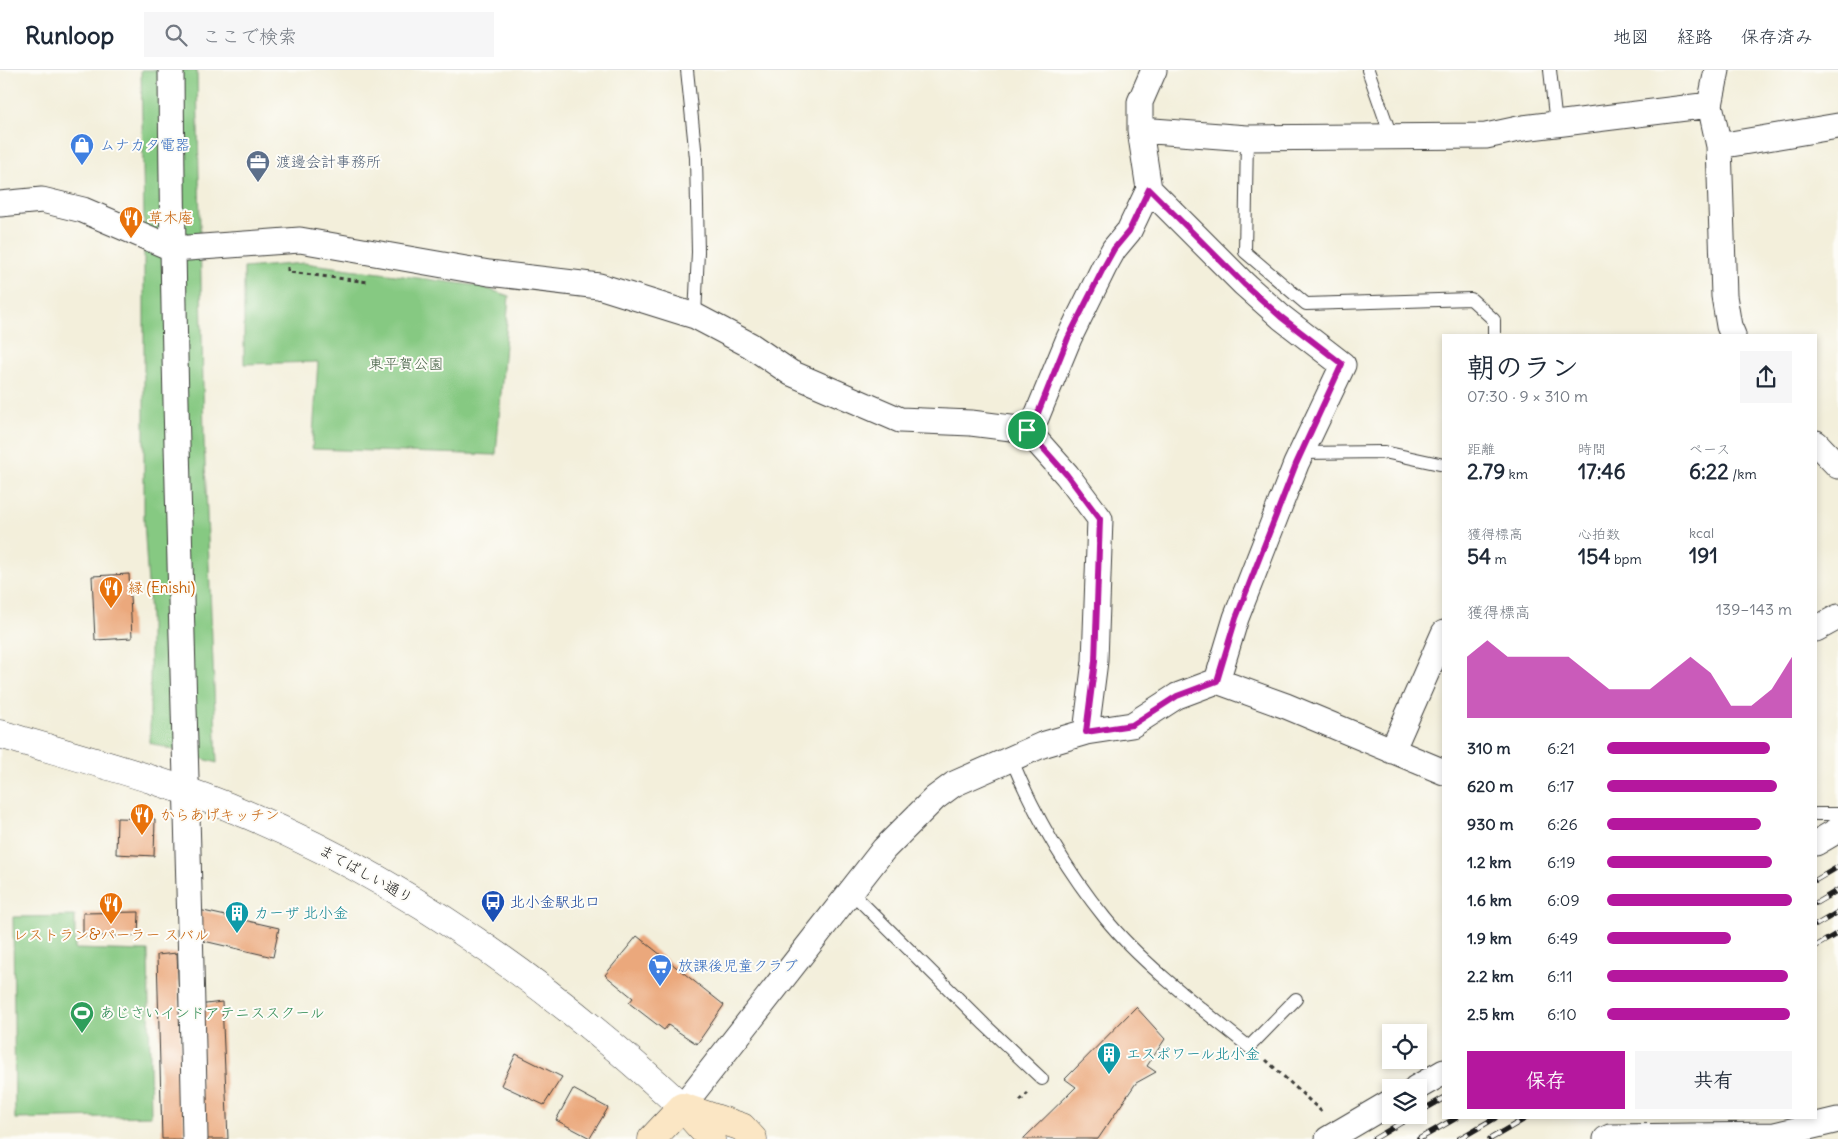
<!DOCTYPE html>
<html lang="ja">
<meta charset="utf-8">
<style>
:root{--surface:#fff;--page:#f6f6f7;--text:#1f2937;--muted:#747a83;--line:#e0e1e3;--accent:#b5179e}
body{margin:0;font-family:Delius,"Klee One",sans-serif;background:var(--page);color:var(--text);height:100vh;display:flex;flex-direction:column;font-size:19px;white-space:nowrap}
*{box-sizing:border-box;margin:0}
p{font-size:16px;color:var(--muted)}
.icon{flex:none;width:28px;height:28px;fill:none;stroke:currentColor;stroke-width:2;stroke-linecap:round;stroke-linejoin:round}
.map{position:relative;flex:1;overflow:hidden}
.sheet{position:absolute;left:1442px;top:264px;width:375px;height:785px;display:flex;flex-direction:column;background:var(--surface);border-radius:0px;box-shadow:0 2px 8px #0003}
.sheet>*{flex:none}
.tools{position:absolute;left:1382px;top:954px;display:grid;gap:10px}
.tools a{display:grid;place-items:center;width:45px;height:45px;border-radius:0px;background:var(--surface);box-shadow:0 2px 8px #0003;font-size:25px}
.pin{position:absolute;display:grid;place-items:center;width:42px;height:42px;color:#fff;margin:-21px;border:2px solid #fff;border-radius:50%;box-shadow:0 1px 5px #0007}
.round{display:grid;place-items:center;flex:none;width:52px;height:52px;border-radius:0px;background:var(--page)}
.headline{display:flex;align-items:center;justify-content:space-between;height:85px;padding:0 25px}
h1{font-size:28px;font-weight:700;line-height:38px}
.stats{display:grid;grid-template-columns:repeat(3,1fr);gap:8px;height:85px;padding:5px 25px}
.stats div{display:grid;align-content:center}
.stats b{font-size:21px;font-weight:700}
.stats small{font-size:14px;font-weight:400}
.stats p{font-size:14px}
.chart{height:140px;padding:10px 25px}
.chart p{display:flex;justify-content:space-between}
.chart svg{width:100%;height:90px;margin-top:5px;fill:var(--accent);opacity:.7}
.primary-button{display:flex;gap:10px;margin-top:auto;padding:10px 25px}
.primary-button a{flex:1;height:58px;border-radius:0px;background:var(--accent);color:#fff;font-size:20px;font-weight:700;line-height:58px;text-align:center}
.primary-button a+a{background:var(--page);color:var(--text)}
ul{padding:0 25px;list-style:none;font-size:16px}
li{display:grid;grid-template-columns:80px 60px 1fr;align-items:center;height:38px}
li i{height:12px;border-radius:6px;background:var(--accent)}
header{display:flex;align-items:center;gap:30px;box-sizing:border-box;height:70px;padding:0 25px;background:var(--surface);border-bottom:1px solid var(--line)}
header strong{font-size:24px}
nav{display:flex;gap:28px;margin-inline-start:auto;font-size:18px}
.search{width:350px;height:45px;background:var(--page);display:flex;align-items:center;gap:12px;box-sizing:border-box;padding:0 18px;border-radius:0px;color:var(--muted);font-size:19px}
.map>svg:first-child{display:block}
</style>
<header>
<strong>Runloop</strong>
<div class="search"><svg class="icon" aria-label="search" viewBox="0 0 24 24"><circle cx="10" cy="10" r="6"/><path d="M15 15l6 6"/></svg>ここで検索</div>
<nav><a>地図</a><a>経路</a><a>保存済み</a></nav>
</header>
<div class="map">
<svg width="1838" height="1069" viewBox="0 0 1838 1069">
<rect width="100%" height="100%" fill="#fdfcf7"/>
<filter id="ink" filterUnits="userSpaceOnUse"><feTurbulence type="fractalNoise" baseFrequency=".02" numOctaves="2"/><feDisplacementMap in="SourceGraphic" scale="10" xChannelSelector="R" yChannelSelector="G"/><feConvolveMatrix kernelMatrix="1 2 1 2 8 2 1 2 1" color-interpolation-filters="sRGB"/></filter>
<filter id="wash" filterUnits="userSpaceOnUse"><feTurbulence type="fractalNoise" baseFrequency=".0096" numOctaves="4" result="noise"/><feDisplacementMap in="SourceGraphic" scale="20" xChannelSelector="R" yChannelSelector="G"/><feGaussianBlur stdDeviation="1.12" result="paint"/><feColorMatrix in="noise" values="0 0 0 0 0 0 0 0 0 0 0 0 0 0 0 0 0 1.4 0 .05"/><feComposite in="paint" operator="in"/></filter>
<g filter="url(#wash)">
<rect width="100%" height="100%" fill="#f3efdb"/>
<path fill="#86c982" stroke="#51724f" d="M141,0H197L204,368L217,693L150,673V547L144,451V148Z
M304,193L479,216L509,226L496,385L312,379L318,292L244,294V198Z
M75,846V879L148,881L151,1046L15,1049L13,847Z"/>
<g id="blocks">
<path fill="#eba87c" d="M129,504L132,568L95,570L92,506Z
M117,748L155,749L154,786L116,784Z
M199,840L279,858L273,887L195,869Z
M139,842L138,866H83V843Z
M637,866L724,935L697,974L668,955L664,960L629,933L633,928L605,905Z
M177,883L185,1069H162L157,885Z
M222,932L228,1069H202L198,935Z
M1136,937L1165,969L1147,996L1156,1002L1136,1013L1098,1069H1023L1076,1017L1065,1009Z
M516,984L562,1007L544,1035L501,1015Z
M573,1019L608,1038L590,1068L556,1050Z"/>
</g>
</g>
<g filter="url(#ink)">
<use href="#blocks" fill-opacity="0" stroke="#3c3c39" stroke-width="1"/>
<g fill="none" stroke-linecap="round" stroke-linejoin="round">
<g stroke="#3c3c39" stroke-width="14">
<path id="service" d="M687,0L696,88L698,182L695,246
M1368,0L1391,66
M1550,0L1556,55
M1247,68L1245,182L1306,234L1471,229L1494,250V265
M1301,383L1384,382L1444,395
M1011,688C1034,744 1067,801 1105,848C1142,894 1202,939 1249,977L1296,929
M1816,744H1838
M851,822L985,955L1042,1009"/>
</g>
<g stroke="#3c3c39" stroke-width="27">
<path id="minor" d="M171,0C173,356 188,713 195,1069
M1717,0L1710,35L1719,76L1724,226L1729,256L1733,265
M1140,60L1247,68L1486,66L1523,58L1710,35
M1719,76L1838,56
M0,134L42,130L83,140L174,179L300,170L489,203L599,216L695,246L750,275L791,303L900,350L971,353L1027,360L1067,405L1100,449L1095,591L1086,662
M1027,360L1036,348L1069,268L1104,197L1114,179L1129,161L1149,119
M1816,373L1838,396
M1816,559L1838,547
M1217,611L1286,636L1444,702
M1392,681L1444,563
M1816,773L1838,760
M1416,1018L1444,1002
M682,1037L884,779L935,728L954,714L1042,675L1086,662L1132,655L1177,626L1217,611L1236,548L1296,394L1343,295L1281,247L1244,214L1149,119L1140,60V32L1154,0
M1328,1069L1391,1032
M1606,1069L1610,1067L1775,1065L1838,1050"/>
</g>
<g stroke="#3c3c39" stroke-width="29">
<path id="tertiary" d="M0,664C83,689 169,711 248,745C411,814 553,917 682,1037"/>
</g>
<g stroke="#3c3c39" stroke-width="29">
<path id="secondary" d="M682,1037L742,1057L753,1069
M683,1038L711,1069
M652,1069L682,1037"/>
</g>
<path stroke="#3c3c39" stroke-width="3" stroke-dasharray="4 4" stroke-linecap="butt" d="M288,197V202L369,212
M1266,990L1322,1042
M1020,1031L1028,1023"/>
<use href="#service" stroke="#fff" stroke-width="12"/>
<use href="#minor" stroke="#fff" stroke-width="25"/>
<use href="#tertiary" stroke="#fff" stroke-width="28"/>
<use href="#secondary" stroke="#fbe6c4" stroke-width="28"/>
<g stroke="#1c1c1c" stroke-width="5.5">
<path id="rail" d="M1816,810L1838,797
M1816,833L1838,820
M1816,855L1838,842
M1816,876L1838,863
M1419,1042L1444,1028
M1374,1069L1414,1045
M1419,1069L1456,1048
M1459,1069L1495,1048
M1490,1069L1526,1048"/>
</g>
<use href="#rail" stroke="#fdfcf7" stroke-width="4" stroke-dasharray="11" stroke-linecap="butt"/>
</g>
</g>
<g fill="none" stroke-linecap="round" stroke-linejoin="round" filter="url(#ink)">
<g stroke="#fff" stroke-width="10">
<path id="route" d="M1149,119L1244,214L1281,247L1342,294L1296,394L1236,548L1217,611L1177,626L1132,655L1086,662L1095,591L1100,449L1067,405L1027,360L1036,348L1068,268L1104,197L1114,179L1129,161Z"/>
</g>
<use href="#route" stroke="#b5179e" stroke-width="6"/>
</g>
<defs>
<g id="shop-pin" transform="scale(1.25)"><path d="M0 17L-7.5 6A9.5 9.5 0 1 1 7.5 6Z" fill="#3f7fe0" stroke="#fdfcf7"/><path d="M-5-2.5h2.3a2.7 3.5 0 0 1 5.4 0H5L5.5 6h-11ZM-1.5-2.5h3a1.5 2.3 0 0 0-3 0Z" fill="#fff"/></g>
<g id="office-pin" transform="scale(1.25)"><path d="M0 17L-7.5 6A9.5 9.5 0 1 1 7.5 6Z" fill="#5c6f8a" stroke="#fdfcf7"/><path d="M-6-3h4V-5.5h4V-3h4V5H-6ZM-1-4.5V-3h2v-1.5ZM-6 0V1H6V0Z" fill="#fff"/></g>
<g id="restaurant-pin" transform="scale(1.25)"><path d="M0 17L-7.5 6A9.5 9.5 0 1 1 7.5 6Z" fill="#e8710a" stroke="#fdfcf7"/><path d="M-5-6h1v4h1v-4h1v4h1v-4h1v5L-1.5 .5V6h-2V.5L-5-1ZM5-6V6H3V1.5H1.5Q1.5-4 5-6Z" fill="#fff"/></g>
<g id="bus-pin" transform="scale(1.25)"><path d="M0 17L-7.5 6A9.5 9.5 0 1 1 7.5 6Z" fill="#1a4fb4" stroke="#fdfcf7"/><path d="M-5-6H5V4H4V6H2V4H-2V6H-4V4H-5ZM-3.5-4V0h7V-4ZM-3.5 1.2v1.5H-2V1.2ZM2 1.2v1.5H3.5V1.2Z" fill="#fff"/></g>
<g id="building-pin" transform="scale(1.25)"><path d="M0 17L-7.5 6A9.5 9.5 0 1 1 7.5 6Z" fill="#0f9aa8" stroke="#fdfcf7"/><path d="M-4-6H4V6H1V3H-1V6H-4ZM-2.5-4.3h1.7v1.8h-1.7ZM.8-4.3h1.7v1.8H.8ZM-2.5-1h1.7V.8h-1.7ZM.8-1h1.7V.8H.8Z" fill="#fff"/></g>
<g id="supermarket-pin" transform="scale(1.25)"><path d="M0 17L-7.5 6A9.5 9.5 0 1 1 7.5 6Z" fill="#3f7fe0" stroke="#fdfcf7"/><path d="M-6-5.5h2.5l.6 2H6L4.5 2H-2.5L-4.4-4H-6ZM-1.5 3.2a1.3 1.3 0 1 0 .1 0ZM3 3.2a1.3 1.3 0 1 0 .1 0Z" fill="#fff"/></g>
<g id="stadium-pin" transform="scale(1.25)"><path d="M0 17L-7.5 6A9.5 9.5 0 1 1 7.5 6Z" fill="#2e9e5b" stroke="#fdfcf7"/><path d="M0-5a6.5 5 0 1 0 0 10a6.5 5 0 1 0 0-10ZM-3.5-1.8h7v3.6h-7Z" fill="#fff"/></g>
</defs>
<g fill-rule="evenodd">
<use href="#shop-pin" x="82" y="75"/>
<use href="#office-pin" x="258" y="92"/>
<use href="#restaurant-pin" x="131" y="148"/>
<use href="#restaurant-pin" x="111" y="518"/>
<use href="#restaurant-pin" x="142" y="745"/>
<use href="#bus-pin" x="493" y="832"/>
<use href="#restaurant-pin" x="111" y="834"/>
<use href="#building-pin" x="237" y="843"/>
<use href="#supermarket-pin" x="660" y="896"/>
<use href="#stadium-pin" x="82" y="943"/>
<use href="#building-pin" x="1109" y="984"/>
</g>
<g text-anchor="middle" stroke-width="4" stroke-linejoin="round" paint-order="stroke">
<g font-size="15" fill="#366cbe" stroke="#fdfcf7" text-anchor="start">
<text x="100" y="80">ムナカタ電器</text>
<text x="678" y="901">放課後児童クラブ</text>
</g>
<g font-size="15" fill="#4e5e75" stroke="#fdfcf7" text-anchor="start">
<text x="276" y="97">渡邊会計事務所</text>
</g>
<g font-size="15" fill="#c56008" stroke="#fdfcf7" text-anchor="start">
<text x="148" y="153">草木庵</text>
<text x="128" y="523">縁 (Enishi)</text>
<text x="160" y="750">からあげキッチン</text>
<text x="111" y="870" text-anchor="middle">レストラン&amp;パーラー スバル</text>
</g>
<g font-size="15" fill="#466145" stroke="#fdfcf7">
<text x="406" y="299">東平賀公園</text>
</g>
<g font-size="15" fill="#1c1c1c" stroke="#fdfcf7">
<text transform="translate(366 804) rotate(29)" y="5">まてばしい通り</text>
</g>
<g font-size="15" fill="#164399" stroke="#fdfcf7" text-anchor="start">
<text x="510" y="837">北小金駅北口</text>
</g>
<g font-size="15" fill="#0d838f" stroke="#fdfcf7" text-anchor="start">
<text x="254" y="848">カーザ 北小金</text>
<text x="1126" y="989">エスポワール北小金</text>
</g>
<g font-size="15" fill="#27864d" stroke="#fdfcf7" text-anchor="start">
<text x="100" y="948">あじさいインドアテニススクール</text>
</g>
</g>
</svg>
<div class="tools">
<a><svg class="icon" aria-label="locate" viewBox="0 0 24 24"><circle cx="12" cy="12" r="6"/><path d="M12 2v4M12 18v4M2 12h4M18 12h4"/></svg></a>
<a><svg class="icon" aria-label="layers" viewBox="0 0 24 24"><path d="M12 4l9 5-9 5-9-5zM3 14l9 5 9-5"/></svg></a>
</div>
<div class="pin" style="left:1027px;top:360px;background:#1e9e55"><svg class="icon" aria-label="arrive" viewBox="0 0 24 24"><path d="M6 21V4h12l-3 4 3 4H6"/></svg></div>
<section class="sheet">
<div class="headline"><div><h1>朝のラン</h1><p>07:30 · 9 × 310 m</p></div><a class="round"><svg class="icon" aria-label="share" viewBox="0 0 24 24"><path d="M12 15V3M7 8l5-5 5 5M5 13v7h14v-7"/></svg></a></div>
<div class="stats">
<div><p>距離</p><b>2.79<small> km</small></b></div>
<div><p>時間</p><b>17:46</b></div>
<div><p>ペース</p><b>6:22<small> /km</small></b></div>
</div>
<div class="stats">
<div><p>獲得標高</p><b>54<small> m</small></b></div>
<div><p>心拍数</p><b>154<small> bpm</small></b></div>
<div><p>kcal</p><b>191</b></div>
</div>
<div class="chart"><p><span>獲得標高</span>139–143 m</p>
<svg viewBox="0 0 160 44" preserveAspectRatio="none"><path d="M0 44V14L10 6L20 14L30 14L40 14L50 14L60 22L70 30L80 30L90 30L100 22L110 14L120 22L130 38L140 38L150 30L160 14V44z"/></svg>
</div>
<ul>
<li><b>310 m</b>6:21<i style="width:88%"></i></li>
<li><b>620 m</b>6:17<i style="width:92%"></i></li>
<li><b>930 m</b>6:26<i style="width:83%"></i></li>
<li><b>1.2 km</b>6:19<i style="width:89%"></i></li>
<li><b>1.6 km</b>6:09<i style="width:100%"></i></li>
<li><b>1.9 km</b>6:49<i style="width:67%"></i></li>
<li><b>2.2 km</b>6:11<i style="width:98%"></i></li>
<li><b>2.5 km</b>6:10<i style="width:99%"></i></li>
</ul>
<div class="primary-button"><a>保存</a><a>共有</a></div>
</section>
</div>
